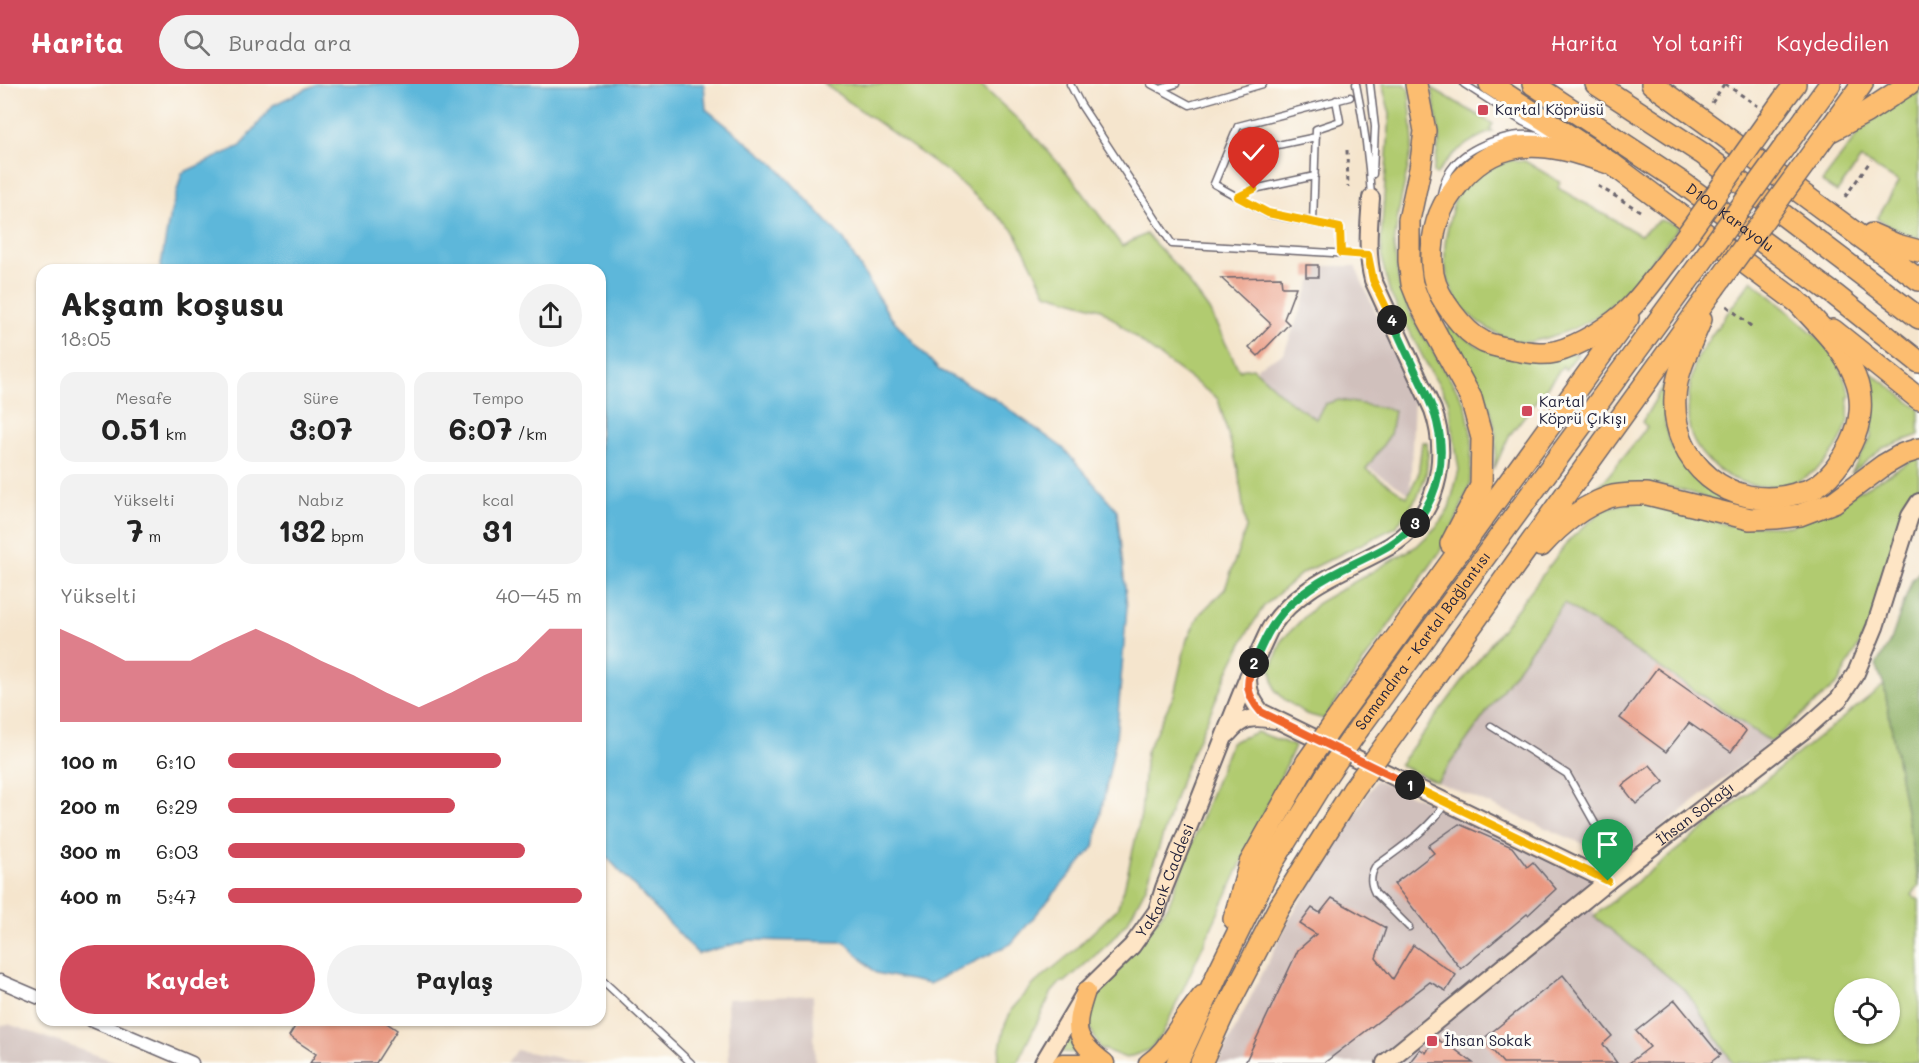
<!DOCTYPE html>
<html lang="tr">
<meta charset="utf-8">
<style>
:root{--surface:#fff;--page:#f2f2f2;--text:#222;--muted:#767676;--accent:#d1495b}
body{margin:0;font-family:Mali,sans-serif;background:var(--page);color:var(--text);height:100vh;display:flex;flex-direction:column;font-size:22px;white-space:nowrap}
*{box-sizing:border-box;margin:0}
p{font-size:20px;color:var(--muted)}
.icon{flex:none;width:33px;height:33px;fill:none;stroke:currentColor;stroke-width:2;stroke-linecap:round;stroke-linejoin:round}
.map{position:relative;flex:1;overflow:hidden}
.drawer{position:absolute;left:36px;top:180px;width:570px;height:762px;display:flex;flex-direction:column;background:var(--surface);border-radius:18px;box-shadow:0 2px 4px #0004}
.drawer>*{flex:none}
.buttons{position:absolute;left:1834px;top:894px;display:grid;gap:12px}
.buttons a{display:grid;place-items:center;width:66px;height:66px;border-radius:50%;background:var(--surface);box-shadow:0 2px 4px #0004;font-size:30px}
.pin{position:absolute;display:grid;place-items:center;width:51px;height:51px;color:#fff;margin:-62px -26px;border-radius:50% 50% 50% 0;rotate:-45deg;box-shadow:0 0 6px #0007}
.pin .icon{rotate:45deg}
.km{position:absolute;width:30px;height:30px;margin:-15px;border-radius:50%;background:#222;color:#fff;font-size:16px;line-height:30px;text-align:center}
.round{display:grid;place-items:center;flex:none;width:63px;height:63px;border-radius:32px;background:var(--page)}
.head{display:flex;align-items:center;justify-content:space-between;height:102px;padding:0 24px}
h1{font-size:33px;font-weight:700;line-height:45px}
.metrics{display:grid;grid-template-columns:repeat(3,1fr);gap:9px;height:102px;padding:6px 24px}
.metrics div{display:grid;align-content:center;border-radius:15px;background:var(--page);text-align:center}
.metrics b{font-size:30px;font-weight:700}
.metrics small{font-size:16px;font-weight:400}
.metrics p{font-size:16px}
.chart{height:168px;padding:12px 24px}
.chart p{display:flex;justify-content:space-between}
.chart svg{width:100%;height:108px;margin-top:6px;fill:var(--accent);opacity:.7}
.button{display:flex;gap:12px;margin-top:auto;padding:12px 24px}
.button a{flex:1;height:69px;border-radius:36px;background:var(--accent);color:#fff;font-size:24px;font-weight:700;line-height:69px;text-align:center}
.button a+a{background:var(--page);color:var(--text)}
ul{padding:0 24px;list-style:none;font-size:20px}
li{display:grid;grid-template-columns:96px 72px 1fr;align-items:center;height:45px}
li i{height:15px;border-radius:8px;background:var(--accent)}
header{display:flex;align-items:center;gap:36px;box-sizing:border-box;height:84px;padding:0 30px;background:var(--accent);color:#fff}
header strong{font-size:28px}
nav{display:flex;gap:33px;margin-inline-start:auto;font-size:21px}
.search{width:420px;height:54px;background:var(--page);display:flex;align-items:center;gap:15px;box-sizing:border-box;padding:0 21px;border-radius:33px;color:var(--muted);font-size:22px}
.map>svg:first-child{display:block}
</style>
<header>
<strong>Harita</strong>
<div class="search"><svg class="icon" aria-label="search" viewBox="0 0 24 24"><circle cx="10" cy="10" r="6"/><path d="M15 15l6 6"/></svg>Burada ara</div>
<nav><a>Harita</a><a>Yol tarifi</a><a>Kaydedilen</a></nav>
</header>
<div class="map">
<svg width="1919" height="979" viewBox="0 0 1919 979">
<rect width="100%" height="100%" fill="#fdfcf7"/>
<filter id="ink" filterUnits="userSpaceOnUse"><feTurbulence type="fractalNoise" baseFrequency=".0167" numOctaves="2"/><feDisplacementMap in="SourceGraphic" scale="12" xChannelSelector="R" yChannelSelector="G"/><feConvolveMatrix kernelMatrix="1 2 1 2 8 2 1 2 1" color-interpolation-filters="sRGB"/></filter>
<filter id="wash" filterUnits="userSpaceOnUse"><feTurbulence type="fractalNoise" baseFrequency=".008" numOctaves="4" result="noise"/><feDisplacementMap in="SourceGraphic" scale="24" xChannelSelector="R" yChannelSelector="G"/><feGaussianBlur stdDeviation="1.35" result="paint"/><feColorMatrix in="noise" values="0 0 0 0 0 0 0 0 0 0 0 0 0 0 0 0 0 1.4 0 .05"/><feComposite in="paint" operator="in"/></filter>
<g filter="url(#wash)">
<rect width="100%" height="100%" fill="#f5e5cd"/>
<path fill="#d0c0bc" d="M1317,182H1355L1414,314L1410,410L1264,318L1257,283L1284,269Z
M1564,519L1771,658L1631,767L1607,749L1588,762L1437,698Z
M1376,696L1591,787L1594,832L1686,907L1733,979H1218L1290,834Z
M813,911L815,979H729L727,915Z
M8,940L102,973L119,979H0V942Z
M516,966L588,979H507Z"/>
<path fill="#b1cb70" stroke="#6a7656" stroke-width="1.5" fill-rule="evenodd" d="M824,0H980L1029,46L1075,98L1122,162L1146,150L1178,184L1209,226L1239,286L1253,284L1289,317L1316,335L1325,320L1339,316L1394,326L1390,351L1366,385L1407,413L1418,391L1422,358H1427L1428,371L1426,391L1418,412L1396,443L1301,490L1264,522L1249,546L1231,581L1182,693L1146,803L1128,837L1107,861L1065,898H1061L1052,908L1017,979H997L1005,941L1012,925L1035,899L1069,871L1117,825L1124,805L1141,731L1146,668L1174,611L1187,555L1200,530L1225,505L1246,444L1238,385L1218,315L1150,265L1101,225L1046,209L1014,146L949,89Z
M1382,0H1404L1406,3L1409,4L1413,59L1398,130L1394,162L1399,201L1413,235L1466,321L1472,355L1470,400L1456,436L1439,469L1324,635L1306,630L1285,616L1275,606L1271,586L1282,556L1319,518L1417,462L1438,441L1449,424L1459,386L1448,316L1429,285L1390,209L1383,181L1381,156L1390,30Z
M1432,4L1493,40L1490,45L1493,47C1469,56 1450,69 1436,91L1433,89L1440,54Z
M1919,7V154L1908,151L1877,135L1899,98L1861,75L1837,108L1822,98L1860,47L1891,20Z
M1512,76L1525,77L1560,98L1558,104L1640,151L1660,136L1680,142C1655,172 1632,205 1601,229C1587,240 1572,246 1556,251C1546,254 1535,258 1525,258C1513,258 1497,250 1487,244C1445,219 1438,178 1450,134C1452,127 1453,118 1456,112C1466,93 1493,82 1512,76Z
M1752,196L1823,258L1837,276L1851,312L1848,313C1848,320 1849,329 1848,336C1835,393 1773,421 1723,389C1710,380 1697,367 1691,351C1687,338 1688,324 1689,310C1691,299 1692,285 1697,275C1700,268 1705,262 1709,255C1723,235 1737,216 1752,196Z
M1450,243L1478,262L1578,270L1565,286L1563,282L1509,352L1494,385C1495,375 1497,363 1496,352C1492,314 1468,277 1444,249Z
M1872,289L1919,325V351L1883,364L1851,390L1871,353L1875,312Z
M1665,299C1665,312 1664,325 1665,338C1668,371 1695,394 1720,413L1719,419C1698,411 1662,398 1640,400C1622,401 1605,406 1588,410L1604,397L1647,343L1642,338Z
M1919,372V417L1874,533L1838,599L1771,658L1564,519L1437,698L1399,681L1569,456L1605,424L1645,416L1728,441L1791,442L1863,405Z
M1884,601L1919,801L1912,811L1919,816V979H1733L1686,907L1594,832ZM1845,904H1890V950H1845Z
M1257,648L1295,662L1162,951L1149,966L1126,974L1100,964L1088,940L1091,920L1168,822L1231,658Z
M1069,951L1079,969L1060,968Z"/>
<path fill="#8caf62" stroke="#57684e" stroke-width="1.5" d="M1919,488V801L1884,601L1876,581L1891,556L1912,496Z"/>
<path fill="#5db7da" stroke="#406c8a" stroke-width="1.5" d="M316,0H704L706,25L775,81L844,156L889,231L939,286L993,314L1063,364L1117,426L1127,523L1116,655L1094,763L1011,860L929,900L876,889L845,858L750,856L698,870L600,766V186H160L169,135L182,89L241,62L273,21Z"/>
<g id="blocks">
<path fill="#ea9880" d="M1306,181H1318V193H1306Z
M1281,193L1282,203H1296L1284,235L1289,240L1258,272L1249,263L1271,240L1221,194Z
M1657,584L1746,647L1731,668L1689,639L1666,668L1620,634Z
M1650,681L1664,698L1636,720L1622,702Z
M1459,740L1512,763L1527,783L1533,778L1556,805L1528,831L1527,830L1461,885L1394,800L1434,769L1428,762Z
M1332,814L1386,844L1376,874L1393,895L1413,861L1456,891L1446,907L1430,898L1324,979H1245L1298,866L1316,850L1300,840L1312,824L1320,829Z
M1563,891L1612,952L1603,960L1617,979H1503L1483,955Z
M1675,916L1720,971L1710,979H1629L1650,963L1636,947Z
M299,936H382L397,946L376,979H310L316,970L289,952Z
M1435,954L1443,959L1445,958L1473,979H1409L1420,965L1426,969Z"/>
</g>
</g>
<g filter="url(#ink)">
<use href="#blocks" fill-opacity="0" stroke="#6c666e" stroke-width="1.5"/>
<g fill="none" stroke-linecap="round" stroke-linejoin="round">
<g stroke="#6c666e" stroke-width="9">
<path id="lane" d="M1070,0L1081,21L1172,160L1368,171
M1151,0L1190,21L1263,0
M1356,0C1364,38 1369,74 1371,112
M1370,0L1375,43L1373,90
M1464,0L1523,38L1551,51
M1160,5L1176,0
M1226,72L1316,53
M1441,110C1444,98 1447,89 1455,80C1473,60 1518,44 1544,54
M1238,113L1254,105L1315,92
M1313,139L1316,45L1340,37L1336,16
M1341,169L1340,144L1268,130L1214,100L1238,42L1350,13
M1491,642L1567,690L1602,752L1611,776L1609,791
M1409,843L1375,809C1370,799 1370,792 1375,783C1400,764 1428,747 1445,720
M600,894L691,979"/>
</g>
<g stroke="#6c666e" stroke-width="15">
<path id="street" d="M0,897L42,915
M91,936L192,979"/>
</g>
<g stroke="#6c666e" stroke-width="20">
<g id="secondary">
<path d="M1248,593C1248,608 1252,616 1261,628L1608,797"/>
<path d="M1228,650C1242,633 1253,632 1274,636"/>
<path id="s1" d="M1043,979L1086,907L1132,862L1157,827L1164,804C1186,750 1207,697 1228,643C1238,618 1248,592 1259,568C1263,560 1267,550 1271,543C1300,500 1348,486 1390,462C1437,434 1450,375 1433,326L1373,196C1366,169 1369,142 1371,114"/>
<path id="s2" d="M1385,979L1608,797L1803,647L1839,615L1856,589L1875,543L1910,432L1919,418"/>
</g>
</g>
<g stroke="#6c666e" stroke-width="21">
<path id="primary" d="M1086,907C1074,944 1072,954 1105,979
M1062,979H1082
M1148,979C1163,969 1169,957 1179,942C1186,931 1194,921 1202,911"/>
</g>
<g stroke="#6c666e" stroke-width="24">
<g id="highway">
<path d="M1416,0L1425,47L1420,85L1409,136V177L1412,200L1420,220L1471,314L1482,354L1481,402L1451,460"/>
<path d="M1490,0L1612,80L1804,223"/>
<path id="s3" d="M1533,0L1684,100L1835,211L1919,278"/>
<path d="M1596,0L1703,70L1919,234"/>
<path d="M1652,0L1716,46L1919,196"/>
<path d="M1783,16L1795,0"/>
<path d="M1806,33L1830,0"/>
<path d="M1829,46L1862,0"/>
<path d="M1827,49L1865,29L1909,0"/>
<path d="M1612,80C1581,70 1551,59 1519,63C1492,67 1470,83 1455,104C1451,110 1446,116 1443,123C1433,142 1430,169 1433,190C1437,213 1463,248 1484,258C1493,262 1505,264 1515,266C1528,268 1542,271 1555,268C1579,262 1612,242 1630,224C1644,210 1657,191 1670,175"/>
<path d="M1872,150L1897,161L1919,167"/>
<path d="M1701,235C1692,259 1676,286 1675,313C1671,379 1730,429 1795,410C1801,408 1808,407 1813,404C1829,396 1843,376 1851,360C1861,340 1864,315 1855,293C1843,263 1816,239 1794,214"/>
<path d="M1833,246L1919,315"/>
<path d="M1541,462C1559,442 1583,422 1609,413C1621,409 1635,410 1647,410L1750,435L1776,434L1800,431L1834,418L1884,381L1903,370L1919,365"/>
<path d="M1338,634L1628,234"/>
<path id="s4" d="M1359,644L1692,191"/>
<path d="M1387,659L1714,204"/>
<path d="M1234,835L1250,779L1307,678"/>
<path d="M1177,979L1219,887L1271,781L1326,692"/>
<path d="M1201,979L1222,933L1278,825L1353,706"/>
</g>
</g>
<path stroke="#6c666e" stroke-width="3" stroke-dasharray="4.5 4.5" stroke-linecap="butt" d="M1725,0L1758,22
M1712,19L1724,0
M1347,66L1348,103
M1598,102L1640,127
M1845,113L1871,76
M1727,222L1752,243"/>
<use href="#lane" stroke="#fff" stroke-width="6"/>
<use href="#street" stroke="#fff" stroke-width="12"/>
<use href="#secondary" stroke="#fee5c5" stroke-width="16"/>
<use href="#primary" stroke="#fcbd6f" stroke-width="18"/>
<use href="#highway" stroke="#fcbd6f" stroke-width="21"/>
<g stroke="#6c666e" stroke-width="24" stroke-linecap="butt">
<path id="highway-bridge" d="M1670,175L1783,16
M1692,191L1806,33
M1714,204L1827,49
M1307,678L1338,634
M1326,692L1359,644
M1353,706L1387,659"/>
</g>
<use href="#highway-bridge" stroke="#fcbd6f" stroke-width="21"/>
</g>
</g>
<g fill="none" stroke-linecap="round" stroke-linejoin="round" filter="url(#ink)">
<g stroke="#fff" stroke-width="12">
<path id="split-1" d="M1410,701L1608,797"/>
</g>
<g stroke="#fff" stroke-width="12">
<path id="split-2" d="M1254,579C1244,600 1247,611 1261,628L1410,701"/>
</g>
<g stroke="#fff" stroke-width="12">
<path id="split-3" d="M1254,579C1259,568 1264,556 1270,546C1284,520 1315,499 1341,486C1367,472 1396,463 1415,439"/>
</g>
<g stroke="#fff" stroke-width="12">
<path id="split-4" d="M1392,236C1401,257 1411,278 1421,299C1427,312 1434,325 1437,338C1446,373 1439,412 1415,439"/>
</g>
<g stroke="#fff" stroke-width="12">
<path id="split-5" d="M1254,105L1238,113L1268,129L1340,144L1341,169L1368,171L1373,196L1392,236"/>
</g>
<use href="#split-1" stroke="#f5b400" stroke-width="8"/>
<use href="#split-2" stroke="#f0652b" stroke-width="8"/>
<use href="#split-3" stroke="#22a559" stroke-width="8"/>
<use href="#split-4" stroke="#22a559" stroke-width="8"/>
<use href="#split-5" stroke="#f5b400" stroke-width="8"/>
</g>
<g fill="#d1495b" stroke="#fdfcf7" stroke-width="2">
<rect x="1477" y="20" width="12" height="12" rx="3"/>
<rect x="1521" y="321" width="12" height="12" rx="3"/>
<rect x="1426" y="951" width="12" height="12" rx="3"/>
</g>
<g text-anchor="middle" stroke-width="6" stroke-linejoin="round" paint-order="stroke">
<g font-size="15" fill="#22223b" stroke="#fdfcf7" text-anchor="start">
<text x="1495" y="31">Kartal Köprüsü</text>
<text x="1539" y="323">Kartal<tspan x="1539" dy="17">Köprü Çıkışı</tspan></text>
<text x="1444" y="962">İhsan Sokak</text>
</g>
<g font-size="15" fill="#22223b" stroke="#fdfcf7">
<text dy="5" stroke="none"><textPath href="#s3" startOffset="238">D100 Karayolu</textPath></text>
<text dy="5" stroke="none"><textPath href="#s4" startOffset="108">Samandıra - Kartal Bağlantısı</textPath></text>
<text dy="5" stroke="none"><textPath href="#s2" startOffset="398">İhsan Sokağı</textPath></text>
<text dy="5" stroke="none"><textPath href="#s1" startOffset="222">Yakacık Caddesi</textPath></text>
</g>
</g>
</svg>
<div class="buttons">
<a><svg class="icon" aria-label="locate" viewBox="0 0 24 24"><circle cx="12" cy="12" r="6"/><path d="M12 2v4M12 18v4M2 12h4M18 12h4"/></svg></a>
</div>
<div class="pin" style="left:1608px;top:797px;background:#1e9e55"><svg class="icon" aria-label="arrive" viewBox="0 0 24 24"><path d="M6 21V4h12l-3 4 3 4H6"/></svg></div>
<div class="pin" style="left:1254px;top:105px;background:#d93025"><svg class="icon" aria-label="check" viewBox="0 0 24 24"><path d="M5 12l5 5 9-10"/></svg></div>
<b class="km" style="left:1410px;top:701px">1</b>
<b class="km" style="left:1254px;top:579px">2</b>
<b class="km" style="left:1415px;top:439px">3</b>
<b class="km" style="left:1392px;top:236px">4</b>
<section class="drawer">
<div class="head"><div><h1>Akşam koşusu</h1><p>18:05</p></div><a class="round"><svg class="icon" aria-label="share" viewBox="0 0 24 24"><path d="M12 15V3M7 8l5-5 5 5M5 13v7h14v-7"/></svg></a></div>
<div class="metrics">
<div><p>Mesafe</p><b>0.51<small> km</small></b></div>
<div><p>Süre</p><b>3:07</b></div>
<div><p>Tempo</p><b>6:07<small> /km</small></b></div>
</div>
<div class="metrics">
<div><p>Yükselti</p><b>7<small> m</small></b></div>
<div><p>Nabız</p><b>132<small> bpm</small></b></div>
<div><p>kcal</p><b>31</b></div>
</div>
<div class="chart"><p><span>Yükselti</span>40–45 m</p>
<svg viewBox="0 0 160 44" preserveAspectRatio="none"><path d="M0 44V6L10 12L20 19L30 19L40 19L50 12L60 6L70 12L80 19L90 25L100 32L110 38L120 32L130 25L140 19L150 6L160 6V44z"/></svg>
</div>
<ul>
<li><b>100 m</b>6:10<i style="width:77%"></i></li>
<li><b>200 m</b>6:29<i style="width:64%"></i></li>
<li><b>300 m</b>6:03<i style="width:84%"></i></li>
<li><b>400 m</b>5:47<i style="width:100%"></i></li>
</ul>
<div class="button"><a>Kaydet</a><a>Paylaş</a></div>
</section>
</div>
